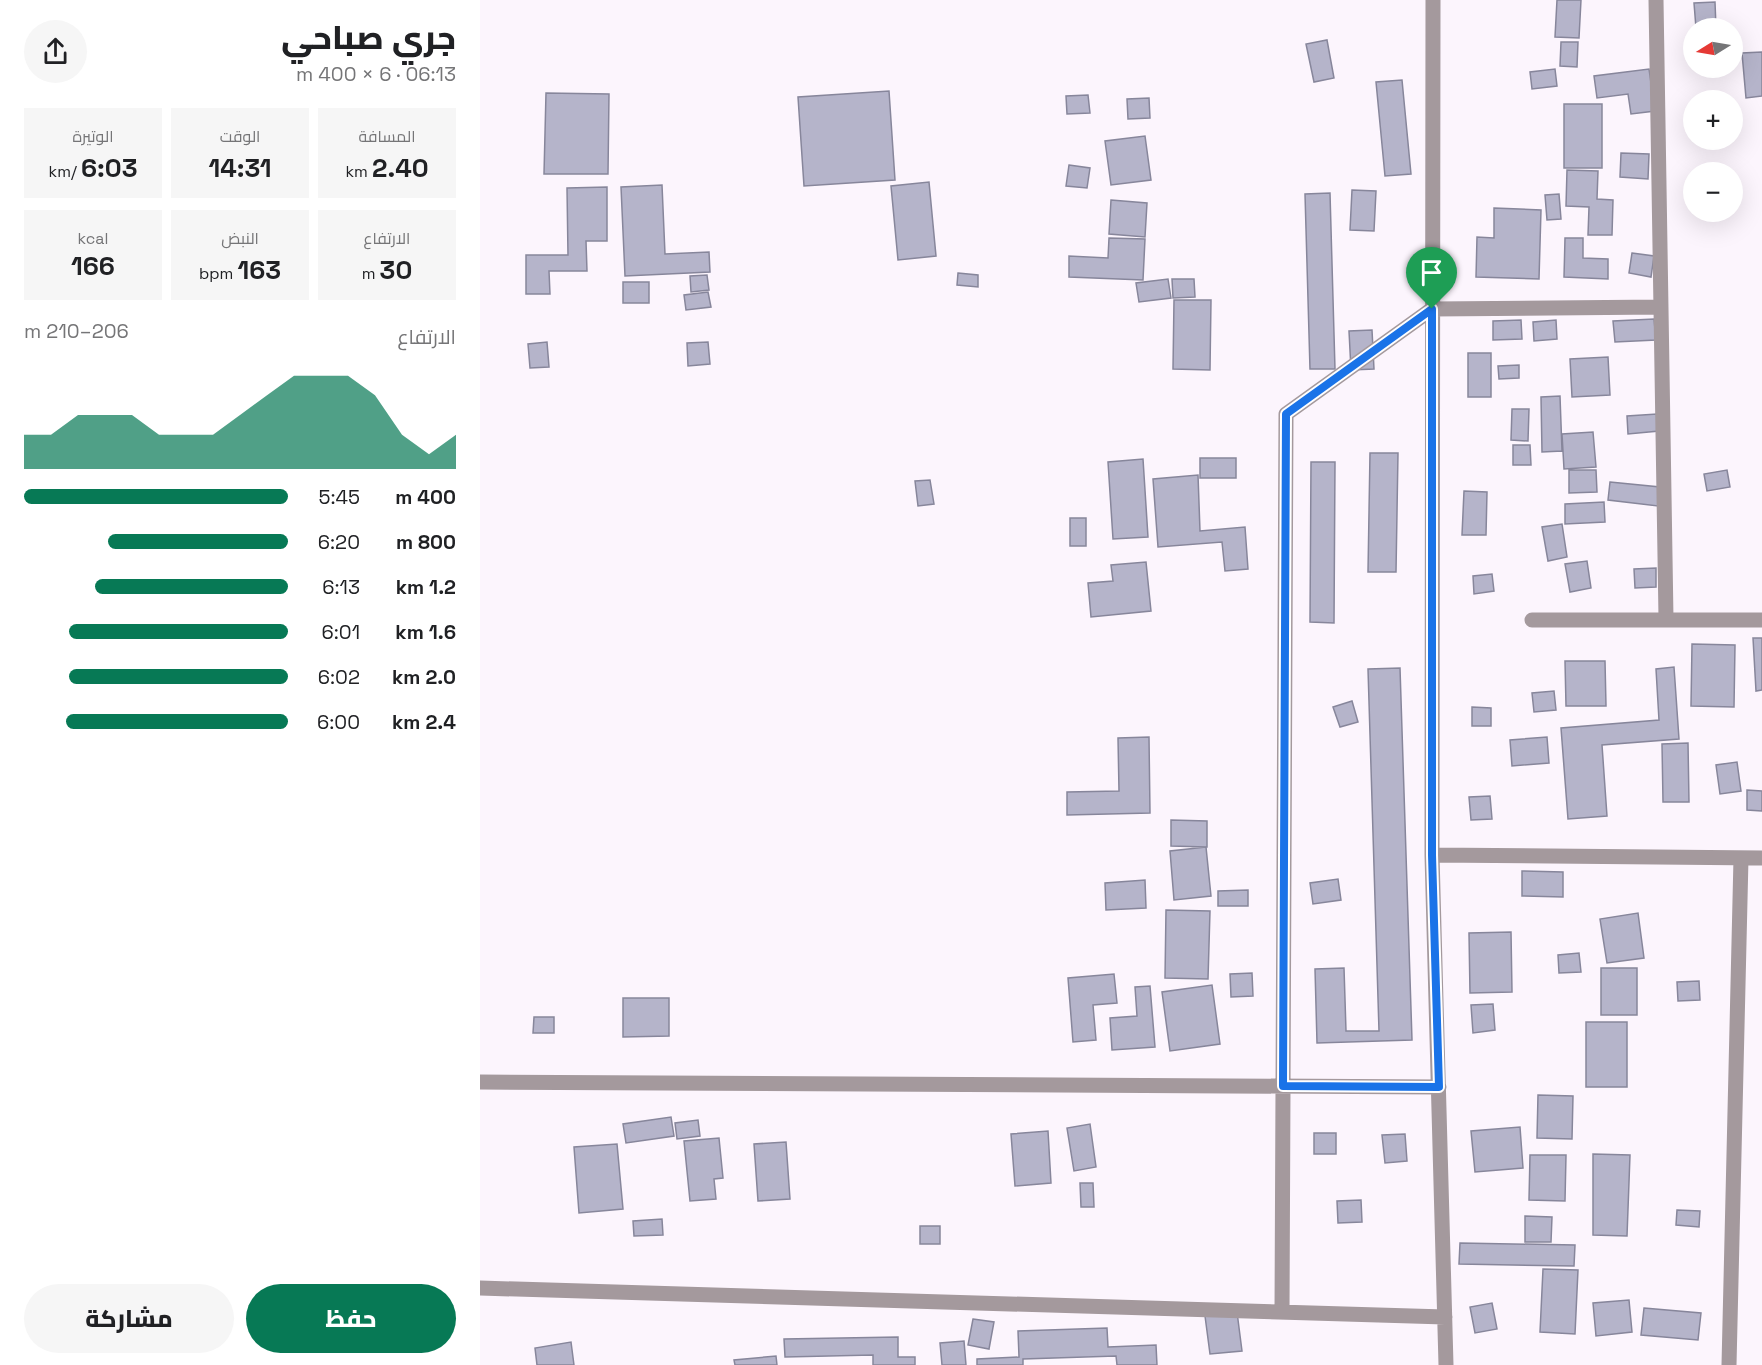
<!DOCTYPE html>
<html lang="ar">
<meta charset="utf-8">
<style>
:root{--surface:#fff;--page:#f6f6f6;--text:#202124;--muted:#757577;--accent:#077955}
body{margin:0;font-family:"Space Grotesk",Cairo,sans-serif;background:var(--page);color:var(--text);direction:rtl;height:100vh;display:flex;flex-direction:column;font-size:22px;white-space:nowrap}
*{box-sizing:border-box;margin:0}
p{font-size:20px;color:var(--muted)}
.icon{flex:none;width:33px;height:33px;fill:none;stroke:currentColor;stroke-width:2;stroke-linecap:round;stroke-linejoin:round}
.map{position:relative;flex:1;overflow:hidden;direction:ltr}
.sheet{display:flex;flex-direction:column;background:var(--surface);width:480px}
.sheet>*{flex:none}
.needle{width:39px;rotate:259deg}
.tools{position:absolute;left:1203px;top:18px;display:grid;gap:12px}
.tools a{display:grid;place-items:center;width:60px;height:60px;border-radius:50%;background:var(--surface);box-shadow:0 6px 24px #0002;font-size:30px}
.pin{position:absolute;display:grid;place-items:center;width:51px;height:51px;color:#fff;margin:-62px -26px;border-radius:50% 50% 50% 0;rotate:-45deg;box-shadow:0 0 6px #0007}
.pin .icon{rotate:45deg}
.round{display:grid;place-items:center;flex:none;width:63px;height:63px;border-radius:32px;background:var(--page)}
.head{display:flex;align-items:center;justify-content:space-between;height:102px;padding:0 24px}
h1{font-size:33px;font-weight:800;line-height:45px}
.metrics{display:grid;grid-template-columns:repeat(3,1fr);gap:9px;height:102px;padding:6px 24px}
.metrics div{display:grid;align-content:center;border-radius:0px;background:var(--page);text-align:center}
.metrics b{font-size:26px;font-weight:800}
.metrics small{font-size:16px;font-weight:400}
.metrics p{font-size:16px}
.chart{height:168px;padding:12px 24px}
.chart p{display:flex;justify-content:space-between}
.chart svg{width:100%;height:108px;margin-top:6px;fill:var(--accent);opacity:.7}
.primary-button{display:flex;gap:12px;margin-top:auto;padding:12px 24px}
.primary-button a{flex:1;height:69px;border-radius:36px;background:var(--accent);color:#fff;font-size:24px;font-weight:800;line-height:69px;text-align:center}
.primary-button a+a{background:var(--page);color:var(--text)}
ul{padding:0 24px;list-style:none;font-size:20px}
li{display:grid;grid-template-columns:96px 72px 1fr;align-items:center;height:45px}
li i{height:15px;border-radius:8px;background:var(--accent)}
main{display:flex;flex:1;min-height:0}
.map>svg:first-child{display:block}
</style>
<main>
<div class="map">
<svg width="1282" height="1365" viewBox="0 0 1282 1365">
<rect width="100%" height="100%" fill="#fcf5fd"/>
<path fill="#b5b4ca" stroke="#87869b" stroke-width="1.5" d="M1077,0H1101L1099,38L1075,37Z
M1235,2L1236,28H1216L1214,3Z
M847,40L854,78L834,82L826,44Z
M1081,42H1098L1097,67L1080,66Z
M1282,52V96L1266,98L1262,53Z
M1075,69L1077,86L1052,89L1050,72Z
M1169,69L1175,111L1151,114L1148,94L1117,98L1114,76Z
M922,80L931,174L905,176L896,82Z
M409,91L415,180L324,186L318,97Z
M66,93L129,94L128,174H64Z
M608,95L610,113L587,114L586,96Z
M669,98L670,118L648,119L647,99Z
M1084,104H1122V168H1084Z
M665,136L671,180L631,185L625,141Z
M1141,153L1169,154L1168,179L1140,177Z
M589,165L610,168L607,188L586,186Z
M1087,170L1118,171L1117,199L1133,200L1132,235H1108L1109,207L1086,206Z
M449,182L456,256L418,260L411,186Z
M182,185L185,254L229,252L230,272L145,276L141,187Z
M127,187V241H106L107,271H69L70,294H46V255H88L87,188Z
M872,190L896,191L894,231L870,230Z
M850,193L855,369H830L825,194Z
M1079,194L1081,219L1067,220L1065,195Z
M631,200L667,203L665,237L629,234Z
M1014,208L1061,210L1059,279L996,277L997,237L1014,238Z
M629,238L665,239L663,280L589,277V256L628,258Z
M1085,238H1103V258L1128,259V279L1084,277Z
M1152,253L1174,256L1171,277L1149,273Z
M478,273L498,275V287L477,285Z
M227,275L229,290L211,292L210,276Z
M688,279L691,298L659,302L656,283Z
M692,279H714L715,297L693,298Z
M143,282H169V303H143Z
M228,292L231,307L206,310L204,295Z
M694,300H731L730,370L693,369Z
M1174,319L1176,340L1135,342L1133,321Z
M1041,320L1042,339L1013,340V321Z
M1076,320L1077,339L1054,341L1053,322Z
M892,330L894,369L871,370L869,331Z
M67,342L69,367L50,368L48,344Z
M228,342L230,364L208,366L207,343Z
M988,353H1011V397H988Z
M1128,357L1130,395L1092,397L1090,359Z
M1039,365V378L1019,379L1018,366Z
M1080,396L1082,451L1062,452L1061,397Z
M1032,409H1049L1048,441L1031,440Z
M1177,414L1179,431L1148,434L1147,416Z
M1113,432L1116,467L1084,469L1082,434Z
M1033,445H1050L1051,465H1033Z
M890,453H918L916,572H888Z
M720,458H756V478H720Z
M663,459L668,537L633,539L628,462Z
M831,462H855L854,623L830,622Z
M1089,470H1116L1117,492L1089,493Z
M1247,470L1250,487L1227,491L1224,474Z
M718,475L720,531L765,527L768,569L745,571L742,542L678,547L673,479Z
M450,480L454,504L438,506L435,481Z
M1130,482L1180,487L1178,506L1128,500Z
M984,491L1007,492L1006,535H982Z
M1124,502L1125,522L1085,524V504Z
M590,518H606V546H590Z
M1082,524L1087,557L1068,561L1062,527Z
M1107,561L1111,588L1090,592L1085,564Z
M666,562L671,611L611,617L608,583L633,581L631,565Z
M1176,568V587L1155,588L1154,569Z
M1012,574L1014,591L994,594L993,576Z
M1273,638H1282V690L1276,691Z
M1212,644L1255,645L1254,707L1211,706Z
M1085,661H1125L1126,706H1086Z
M1194,667L1199,739L1122,745L1127,816L1088,819L1081,728L1179,720L1176,669Z
M920,668L932,1040L837,1043L835,969L864,968L866,1031H899L888,669Z
M1074,691L1076,710L1054,712L1052,693Z
M872,701L878,722L860,727L853,707Z
M992,707L1011,708V726H992Z
M669,737L670,813L587,815V792L639,791L638,738Z
M1067,737L1069,763L1032,766L1030,740Z
M1208,743L1209,802H1183L1182,744Z
M1257,762L1261,791L1240,794L1236,765Z
M1267,790L1282,791V811L1267,810Z
M1010,796L1012,819L991,820L989,797Z
M691,820L727,821V847L691,846Z
M726,847L731,896L694,900L690,851Z
M1042,871L1083,872V897L1042,896Z
M858,879L861,900L833,904L830,883Z
M665,880L666,908L626,910L625,883Z
M768,890V906H738V891Z
M686,910L730,911L728,979L685,978Z
M1158,913L1164,958L1127,963L1120,919Z
M1031,932L1032,992L990,993L989,933Z
M1099,953L1101,972L1079,973L1078,955Z
M1121,968H1157V1015H1121Z
M772,973L773,996L751,997L750,974Z
M634,974L637,1003L613,1005L616,1040L593,1042L588,978Z
M1219,981L1220,1000L1198,1001L1197,982Z
M732,985L740,1044L690,1051L682,992Z
M670,986L675,1047L632,1050L630,1018L657,1016L655,987Z
M143,998H189V1036L143,1037Z
M1013,1004L1015,1030L993,1033L991,1005Z
M54,1017H74V1033H53Z
M1106,1022H1147V1087H1106Z
M1058,1095L1093,1096L1092,1139L1057,1138Z
M191,1117L194,1136L146,1143L143,1124Z
M218,1120L220,1136L197,1139L195,1123Z
M610,1124L616,1167L594,1171L587,1128Z
M1040,1127L1043,1168L995,1172L991,1131Z
M568,1131L571,1183L535,1186L531,1134Z
M834,1133H856V1154H834Z
M925,1134L927,1161L905,1163L902,1135Z
M239,1138L243,1178L234,1179L236,1199L210,1201L204,1141Z
M306,1142L310,1199L278,1201L274,1144Z
M137,1144L143,1209L99,1213L94,1147Z
M1113,1154L1150,1155L1147,1236L1113,1235Z
M1050,1155H1086L1085,1201L1049,1200Z
M600,1183H613L614,1207H601Z
M881,1200L882,1222L858,1223L857,1201Z
M1197,1210L1220,1211L1219,1227L1196,1225Z
M1045,1216L1072,1217L1071,1242H1045Z
M182,1219L183,1235L154,1236L153,1221Z
M440,1226H460V1244H440Z
M980,1243L1095,1245L1094,1266L979,1264Z
M1063,1269L1098,1270L1095,1334L1060,1332Z
M1149,1300L1152,1332L1116,1336L1113,1303Z
M1012,1303L1017,1329L995,1333L990,1307Z
M1164,1308L1221,1313L1218,1340L1161,1335Z
M757,1312L762,1351L730,1354L725,1316Z
M493,1319L514,1322L509,1349L488,1345Z
M627,1328L628,1347L676,1345L677,1365H637L636,1356L543,1359V1365H497V1359L539,1357L538,1331Z
M418,1337V1357H435V1365H393V1355L305,1357L304,1339Z
M484,1341L486,1365H462L460,1343Z
M91,1342L94,1365H57L55,1348Z
M296,1356L297,1365H255L254,1360Z"/>
<g fill="none" stroke-linecap="round" stroke-linejoin="round">
<path stroke="#a4999d" stroke-width="15" d="M953,0L952,855L966,1365
M1176,0L1186,618
M1052,620H1282
M952,855L1282,858
M0,1082L959,1087
M0,1288L965,1317
M802,1312L806,414L952,309L1181,307
M1249,1365L1261,858"/>
</g>
<g fill="none" stroke-linecap="round" stroke-linejoin="round">
<g stroke="#fff" stroke-width="12">
<path id="route" d="M952,309V855L959,1087L803,1086L806,414Z"/>
</g>
<use href="#route" stroke="#1a73e8" stroke-width="8"/>
</g>
</svg>
<div class="tools">
<a><svg class="needle" viewBox="-14 -14 28 28"><path d="M0-13l5 13h-10z" fill="#e53935"/><path d="M0 13l5-13h-10z" fill="#757577"/></svg></a>
<a>+</a>
<a>−</a>
</div>
<div class="pin" style="left:952px;top:309px;background:#1e9e55"><svg class="icon" aria-label="arrive" viewBox="0 0 24 24"><path d="M6 21V4h12l-3 4 3 4H6"/></svg></div>
</div>
<section class="sheet">
<div class="head"><div><h1>جري صباحي</h1><p>06:13 · 6 × 400 m</p></div><a class="round"><svg class="icon" aria-label="share" viewBox="0 0 24 24"><path d="M12 15V3M7 8l5-5 5 5M5 13v7h14v-7"/></svg></a></div>
<div class="metrics">
<div><p>المسافة</p><b>2.40<small> km</small></b></div>
<div><p>الوقت</p><b>14:31</b></div>
<div><p>الوتيرة</p><b>6:03<small> /km</small></b></div>
</div>
<div class="metrics">
<div><p>الارتفاع</p><b>30<small> m</small></b></div>
<div><p>النبض</p><b>163<small> bpm</small></b></div>
<div><p>kcal</p><b>166</b></div>
</div>
<div class="chart"><p><span>الارتفاع</span>206–210 m</p>
<svg viewBox="0 0 160 44" preserveAspectRatio="none"><path d="M0 44V30L10 30L20 22L30 22L40 22L50 30L60 30L70 30L80 22L90 14L100 6L110 6L120 6L130 14L140 30L150 38L160 30V44z"/></svg>
</div>
<ul>
<li><b>400 m</b>5:45<i style="width:100%"></i></li>
<li><b>800 m</b>6:20<i style="width:68%"></i></li>
<li><b>1.2 km</b>6:13<i style="width:73%"></i></li>
<li><b>1.6 km</b>6:01<i style="width:83%"></i></li>
<li><b>2.0 km</b>6:02<i style="width:83%"></i></li>
<li><b>2.4 km</b>6:00<i style="width:84%"></i></li>
</ul>
<div class="primary-button"><a>حفظ</a><a>مشاركة</a></div>
</section>
</main>
